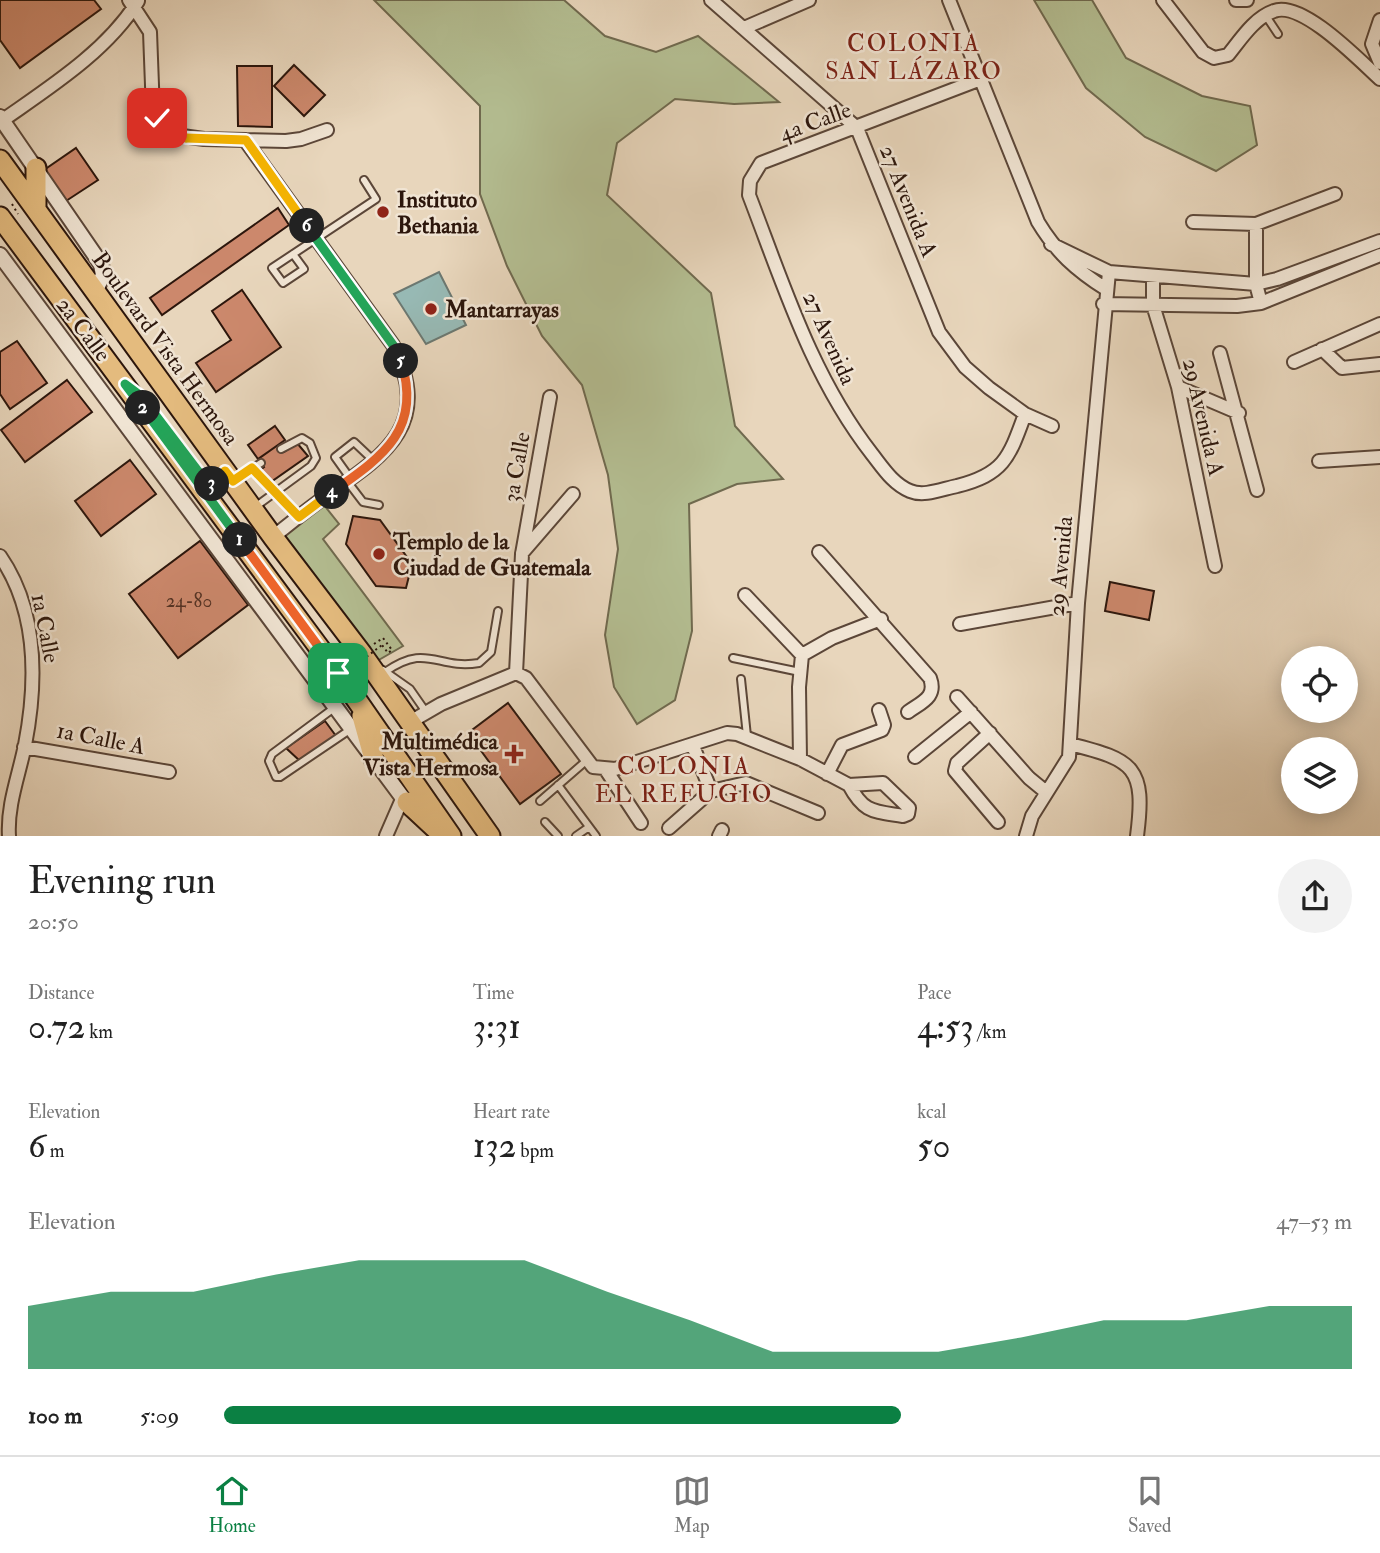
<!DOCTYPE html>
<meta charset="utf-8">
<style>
:root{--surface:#fff;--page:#f2f2f2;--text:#222;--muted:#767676;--line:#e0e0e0;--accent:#0b8043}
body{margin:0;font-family:"IM FELL Double Pica",serif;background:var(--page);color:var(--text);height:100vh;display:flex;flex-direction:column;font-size:26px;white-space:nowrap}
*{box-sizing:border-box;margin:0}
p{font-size:23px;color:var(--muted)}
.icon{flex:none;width:38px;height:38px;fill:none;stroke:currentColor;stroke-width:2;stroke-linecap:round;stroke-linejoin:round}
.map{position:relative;height:836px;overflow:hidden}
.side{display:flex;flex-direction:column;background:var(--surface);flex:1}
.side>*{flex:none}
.fabs{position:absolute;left:1281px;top:646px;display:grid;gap:14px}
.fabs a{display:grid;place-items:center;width:77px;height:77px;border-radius:50%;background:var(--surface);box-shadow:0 4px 18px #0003;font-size:35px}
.pin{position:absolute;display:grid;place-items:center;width:60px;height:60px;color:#fff;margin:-30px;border-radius:14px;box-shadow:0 4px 10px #0006}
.km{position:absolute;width:35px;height:35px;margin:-18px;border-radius:50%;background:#222;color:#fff;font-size:19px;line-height:35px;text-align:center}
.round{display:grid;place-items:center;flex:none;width:74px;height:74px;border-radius:37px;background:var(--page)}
.head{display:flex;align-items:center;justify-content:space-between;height:119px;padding:0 28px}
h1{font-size:38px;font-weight:600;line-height:52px}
.metrics{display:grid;grid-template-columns:repeat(3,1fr);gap:10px;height:119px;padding:7px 28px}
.metrics div{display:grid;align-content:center}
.metrics b{font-size:35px;font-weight:600}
.metrics small{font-size:19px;font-weight:400}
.metrics p{font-size:19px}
.chart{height:196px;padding:14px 28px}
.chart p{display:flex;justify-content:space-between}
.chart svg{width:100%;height:126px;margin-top:7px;fill:var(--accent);opacity:.7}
ul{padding:0 28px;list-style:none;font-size:23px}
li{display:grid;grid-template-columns:112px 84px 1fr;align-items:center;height:52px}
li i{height:18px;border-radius:9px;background:var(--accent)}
.menu{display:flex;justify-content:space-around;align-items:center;height:98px;border-top:2px solid var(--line);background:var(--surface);font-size:19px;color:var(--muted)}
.menu a{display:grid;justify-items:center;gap:4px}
.menu .active{color:var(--accent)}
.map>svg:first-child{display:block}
</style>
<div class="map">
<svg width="1380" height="836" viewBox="0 0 1380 836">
<rect width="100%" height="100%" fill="#e8d6bc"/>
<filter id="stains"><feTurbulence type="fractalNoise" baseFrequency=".00286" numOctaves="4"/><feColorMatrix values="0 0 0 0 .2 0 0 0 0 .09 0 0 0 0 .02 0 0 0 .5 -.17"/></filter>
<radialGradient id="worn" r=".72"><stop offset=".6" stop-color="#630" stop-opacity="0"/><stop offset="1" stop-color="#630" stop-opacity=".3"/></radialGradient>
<path fill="#b4be92" stroke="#706a4f" stroke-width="2" d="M374,0H564L605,36L656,52L698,36L779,102L734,104L675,99L617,143L607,195L711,293L735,426L783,479L737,484L689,504L692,631L675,700L637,724L614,687L605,635L618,549L608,475L582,385L542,336L507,266L480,194V106Z
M1034,0H1092L1126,58L1202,96L1250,106L1257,145L1216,171L1145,137L1086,88Z
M320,500L339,524L323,539L403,646L370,665L273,537Z"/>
<path fill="#97b9b4" stroke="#6c7871" stroke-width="2" d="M439,272L466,325L426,344L394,294Z"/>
<path fill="#cc886c" stroke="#2c160c" stroke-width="2" d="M0,0H94L101,9L20,68L0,40Z
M294,65L325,95L304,116L274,86Z
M237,66H272V127L238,126Z
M76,148L98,180L66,201L44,170Z
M278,208L289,225L162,315L150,298Z
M242,290L281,347L216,392L196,363L231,340L212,311Z
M17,341L47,383L10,409L0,394V352Z
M67,380L92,412L25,462L1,430Z
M275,426L285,440L258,459L248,445Z
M297,443L308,456L268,484L259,471L264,467L258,459L278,445L284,452Z
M130,460L156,494L101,536L75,501Z
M353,516L380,520L412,564L406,588L376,586L346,544Z
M200,541L248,605L178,658L129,594Z
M1110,582L1154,591L1149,620L1105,611Z
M508,703L561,774L520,804L468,733Z
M325,721L336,736L301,762L286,748Z"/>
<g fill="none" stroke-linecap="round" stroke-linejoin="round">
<g stroke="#5b4638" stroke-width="10">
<path id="service" d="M1266,16L1278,34
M293,254L304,269L283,283L272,268L376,199L364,180
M252,469L299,517
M350,478L335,457L354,442L373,460
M236,479L261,463
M347,481L363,502L379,505
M255,507L311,466L316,458L310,443L302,438L281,449
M733,658L800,672
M383,670L410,689L426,712
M385,672C428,642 436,670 479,663L491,652L498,611
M741,679L747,736
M334,708L272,754L269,761L276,777H280L351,729
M558,785L596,836
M540,801L586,761
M545,822L558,836
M576,836L589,827"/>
</g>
<g stroke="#5b4638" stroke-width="16">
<path id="minor" d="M129,0L150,32L153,112L162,124L175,135L204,139L286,141L301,139L327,130
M711,0L857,128L939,332L965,367L989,388L1025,414L1052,426
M949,0L1038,222C1056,252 1076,270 1106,289
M1163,0L1203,52L1214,58L1228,55C1241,39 1254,18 1274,11C1302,0 1360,61 1380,79
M1236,0H1247
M1380,20L1372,44L1380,63
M744,28L809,0
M981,79L761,163L750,181L749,195C784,286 812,377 872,454C883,468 893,484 910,491C924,497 942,489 957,486C1004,474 1009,458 1025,414
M3,120C50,87 107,51 138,1
M245,140L393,345C432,423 388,453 329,494C310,507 292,522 273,537
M1193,222L1256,224L1335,194
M1256,224V284L1261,303
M1051,244L1109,272L1256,284L1277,279L1380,241
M1153,278V305L1178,387L1215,566
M1103,304L1237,306L1261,303L1380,255
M1322,349L1342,368L1380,364
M1220,353L1257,490
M1294,362L1380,324
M1178,387L1239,413
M1319,461L1380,457
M819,552L930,678C937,697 922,702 908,712
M522,553L573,494
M0,556C38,611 37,683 25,745C19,775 7,805 9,836
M745,595L802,655L799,687L800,759
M960,624L1078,603
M802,655L832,638L881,619
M516,673L526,678L593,767L615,769L727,733L737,734L800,759L849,785L883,783L909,808L908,814L903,816C873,811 864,813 849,785
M516,673L522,554L550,397
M957,697L1029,778L1046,792
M410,722L441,704L516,673
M990,733L957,763L955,771L998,822
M1070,744C1134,760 1146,767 1137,836
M693,746L711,791
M24,747L169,772
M915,757L971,712
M606,770L641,823
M827,774L842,745L882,730L884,725L879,710
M669,828L711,791L746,783L818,813
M386,836L403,797
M719,836L722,830
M1026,836L1032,816L1069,757L1078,603L1109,272"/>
</g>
<g stroke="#5b4638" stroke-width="18">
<path id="tertiary" d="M0,117L101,264L103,275L96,290
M0,255L411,809"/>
</g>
<g stroke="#2c160c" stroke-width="23">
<path id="primary" d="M0,160L273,537L362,654L490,836
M36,209V168
M0,217L338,673L451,836
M362,716L374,759
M407,802L437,830"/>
</g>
<path stroke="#2c160c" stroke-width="2" stroke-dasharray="2 3.5" stroke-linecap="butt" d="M12,204L18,214
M374,644L383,638L392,650L388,653L382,645"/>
<use href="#service" stroke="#f0e4d3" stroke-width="6"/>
<use href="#minor" stroke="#f0e4d3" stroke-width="12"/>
<use href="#tertiary" stroke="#f0e4d3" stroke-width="14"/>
<use href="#primary" stroke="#e4bb7e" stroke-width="19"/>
<path stroke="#2c160c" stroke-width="2" stroke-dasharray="2 3.5" stroke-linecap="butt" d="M336,680L382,645"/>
</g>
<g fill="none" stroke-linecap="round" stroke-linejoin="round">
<g stroke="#fff" stroke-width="14">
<path id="split-1" d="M240,540L338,673"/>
</g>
<g stroke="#fff" stroke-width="14">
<path id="split-2" d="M143,408L240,540"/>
</g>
<g stroke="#fff" stroke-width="14">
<path id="split-3" d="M143,408L125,384L141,396L204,479L212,484"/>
</g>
<g stroke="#fff" stroke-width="14">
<path id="split-4" d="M212,484L219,483L225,471L233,481L252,468L299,517L332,492"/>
</g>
<g stroke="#fff" stroke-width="14">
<path id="split-5" d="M332,492C382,457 423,430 401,361"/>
</g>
<g stroke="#fff" stroke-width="14">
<path id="split-6" d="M307,226L393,345L401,361"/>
</g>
<g stroke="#fff" stroke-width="14">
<path id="split-7" d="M186,138L246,140L307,226"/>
</g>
<g stroke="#fff" stroke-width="14">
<path id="split-8" d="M157,118L174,135L186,138"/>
</g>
<use href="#split-1" stroke="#f0652b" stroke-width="9"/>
<use href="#split-2" stroke="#22a559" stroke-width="9"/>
<use href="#split-3" stroke="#22a559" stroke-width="9"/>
<use href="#split-4" stroke="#f5b400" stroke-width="9"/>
<use href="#split-5" stroke="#f0652b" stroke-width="9"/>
<use href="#split-6" stroke="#22a559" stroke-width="9"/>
<use href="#split-7" stroke="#f5b400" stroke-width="9"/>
<use href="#split-8" stroke="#f5b400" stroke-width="9"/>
</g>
<g fill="#8f2418" stroke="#f0e4d3" stroke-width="2.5">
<circle cx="383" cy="212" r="7"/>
<circle cx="431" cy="309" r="7"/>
<circle cx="379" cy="554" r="7"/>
<path d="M510.5 743.5h7v7h7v7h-7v7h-7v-7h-7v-7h7z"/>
</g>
<g text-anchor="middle" stroke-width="5" stroke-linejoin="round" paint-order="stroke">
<g font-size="19" fill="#543224">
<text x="189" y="607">24-80</text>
</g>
<g font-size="23" fill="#2c160c" stroke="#f0e4d3">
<text transform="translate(815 121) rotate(-20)" y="8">4a Calle</text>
<text transform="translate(909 201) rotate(68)" y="8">27 Avenida A</text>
<text transform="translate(84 329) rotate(53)" y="8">2a Calle</text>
<text transform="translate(830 338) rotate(66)" y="8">27 Avenida</text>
<text transform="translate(166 348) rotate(54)" y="8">Boulevard Vista Hermosa</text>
<text transform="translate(1204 417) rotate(77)" y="8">29 Avenida A</text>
<text transform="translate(516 467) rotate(-80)" y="8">3a Calle</text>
<text transform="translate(1060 566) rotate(-85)" y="8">29 Avenida</text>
<text transform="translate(46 628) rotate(79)" y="8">1a Calle</text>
<text transform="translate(101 738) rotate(11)" y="8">1a Calle A</text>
</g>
<g font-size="23" font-weight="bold" fill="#2c160c" stroke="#f0e4d3" text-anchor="start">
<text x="397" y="207">Instituto<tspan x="397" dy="26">Bethania</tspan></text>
<text x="445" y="317">Mantarrayas</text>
<text x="393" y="549">Templo de la<tspan x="393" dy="26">Ciudad de Guatemala</tspan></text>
<text x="498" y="749" text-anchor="end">Multimédica<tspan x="498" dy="26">Vista Hermosa</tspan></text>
</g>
<g font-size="24" letter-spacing="2" fill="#7a1f14" stroke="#f0e4d3">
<text x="914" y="51">COLONIA<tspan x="914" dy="28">SAN LÁZARO</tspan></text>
<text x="684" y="774">COLONIA<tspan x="684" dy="28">EL REFUGIO</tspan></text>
</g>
</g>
<rect width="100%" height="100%" filter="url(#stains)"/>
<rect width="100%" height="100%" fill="url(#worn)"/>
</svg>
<div class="fabs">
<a><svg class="icon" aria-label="locate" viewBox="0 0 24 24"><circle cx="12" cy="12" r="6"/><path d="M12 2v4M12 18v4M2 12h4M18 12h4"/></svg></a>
<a><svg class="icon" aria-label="layers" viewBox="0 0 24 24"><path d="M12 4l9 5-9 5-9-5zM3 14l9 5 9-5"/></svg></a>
</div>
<div class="pin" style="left:338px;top:673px;background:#1e9e55"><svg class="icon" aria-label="arrive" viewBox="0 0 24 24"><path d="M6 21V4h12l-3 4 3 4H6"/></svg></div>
<div class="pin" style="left:157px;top:118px;background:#d93025"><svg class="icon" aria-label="check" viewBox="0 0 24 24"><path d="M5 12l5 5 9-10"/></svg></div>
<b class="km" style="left:240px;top:540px">1</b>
<b class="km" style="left:143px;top:408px">2</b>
<b class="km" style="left:212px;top:484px">3</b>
<b class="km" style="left:332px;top:492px">4</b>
<b class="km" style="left:401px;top:361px">5</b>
<b class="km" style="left:307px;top:226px">6</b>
</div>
<section class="side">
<div class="head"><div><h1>Evening run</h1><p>20:50</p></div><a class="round"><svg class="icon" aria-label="share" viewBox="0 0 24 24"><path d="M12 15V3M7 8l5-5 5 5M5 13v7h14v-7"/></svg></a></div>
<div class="metrics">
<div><p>Distance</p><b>0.72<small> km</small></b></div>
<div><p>Time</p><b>3:31</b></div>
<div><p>Pace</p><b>4:53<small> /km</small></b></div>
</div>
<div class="metrics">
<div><p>Elevation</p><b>6<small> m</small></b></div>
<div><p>Heart rate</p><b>132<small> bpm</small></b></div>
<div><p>kcal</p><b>50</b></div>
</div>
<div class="chart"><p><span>Elevation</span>47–53 m</p>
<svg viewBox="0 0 160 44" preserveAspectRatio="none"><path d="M0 44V22L10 17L20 17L30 11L40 6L50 6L60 6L70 17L80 27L90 38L100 38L110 38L120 33L130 27L140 27L150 22L160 22V44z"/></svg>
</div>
<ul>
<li><b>100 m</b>5:09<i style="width:60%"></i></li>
</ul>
</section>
<nav class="menu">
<a class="active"><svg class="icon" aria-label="home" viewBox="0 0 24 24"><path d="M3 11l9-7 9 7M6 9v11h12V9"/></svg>Home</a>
<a><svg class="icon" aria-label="map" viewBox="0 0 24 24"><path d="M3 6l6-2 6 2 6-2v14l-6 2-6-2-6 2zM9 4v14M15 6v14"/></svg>Map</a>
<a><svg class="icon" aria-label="saved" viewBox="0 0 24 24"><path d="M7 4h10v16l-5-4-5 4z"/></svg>Saved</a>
</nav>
